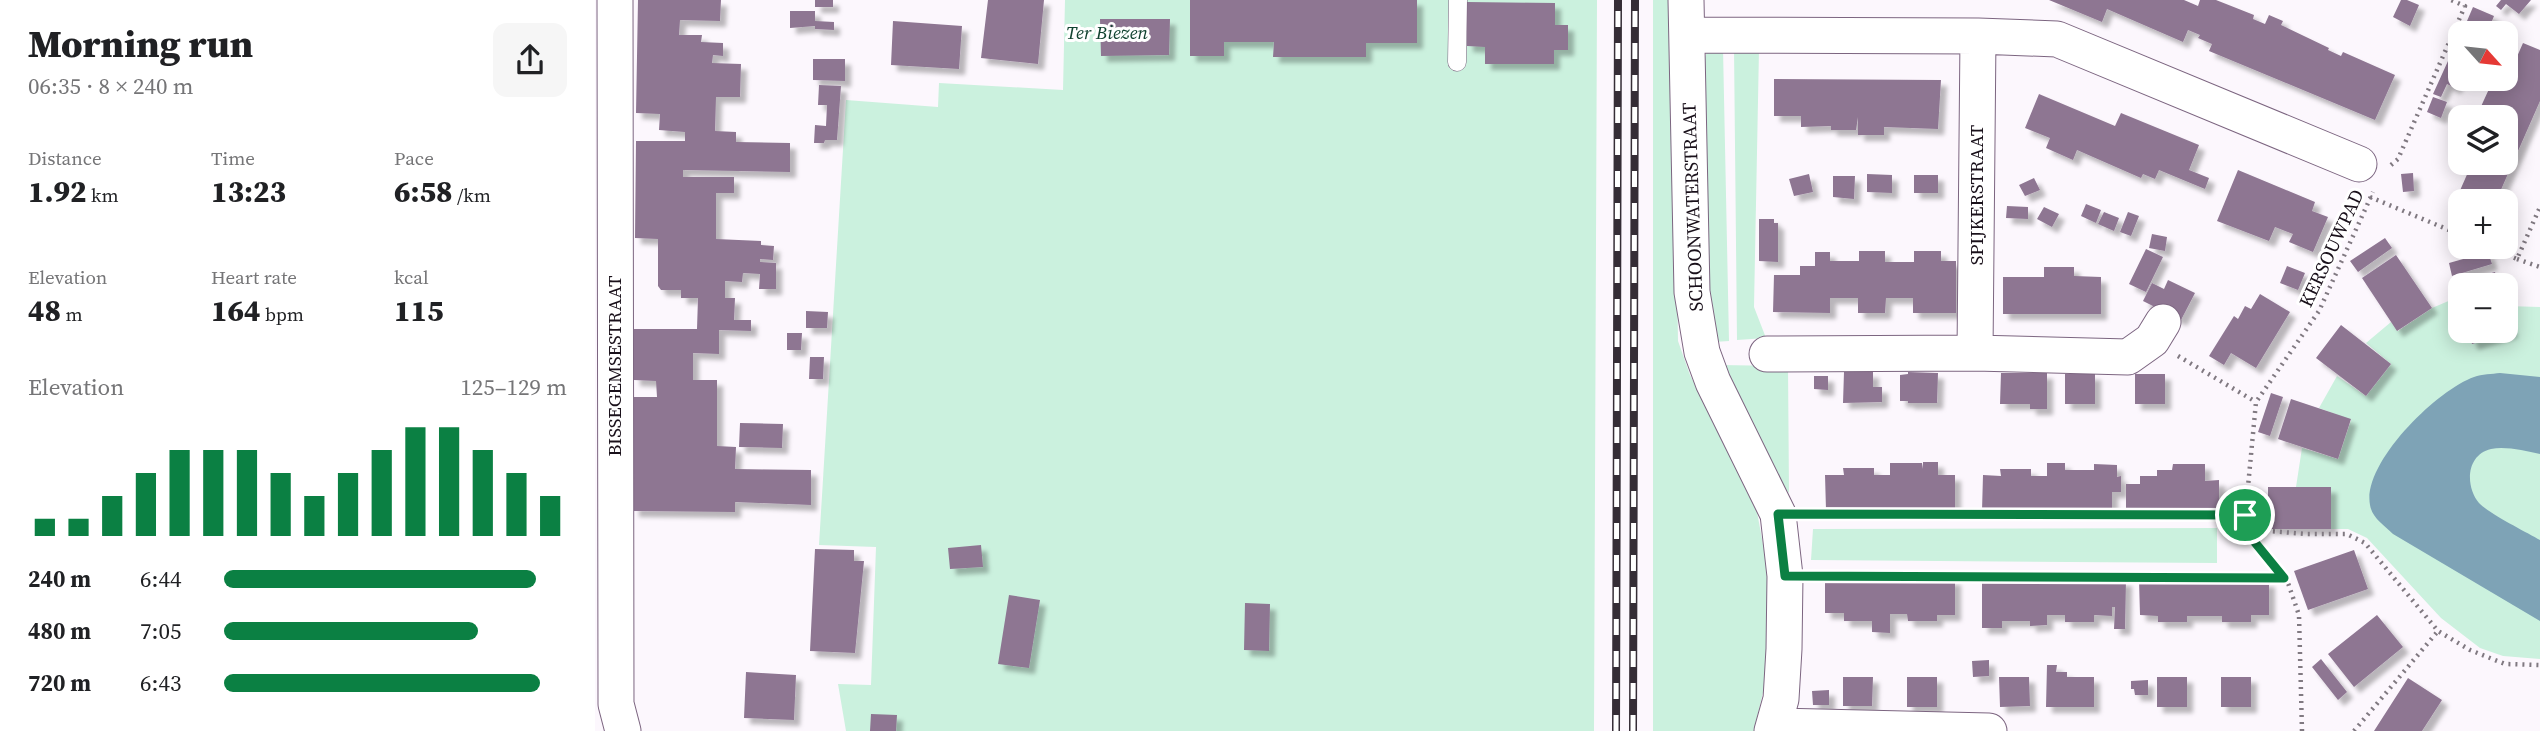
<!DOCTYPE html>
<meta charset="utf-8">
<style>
:root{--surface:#fff;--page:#f6f6f6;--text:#202124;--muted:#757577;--accent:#0b8043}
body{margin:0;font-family:"Source Serif 4",serif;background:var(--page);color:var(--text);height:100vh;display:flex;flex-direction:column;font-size:26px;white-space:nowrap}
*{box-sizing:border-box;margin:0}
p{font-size:23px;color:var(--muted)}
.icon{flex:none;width:38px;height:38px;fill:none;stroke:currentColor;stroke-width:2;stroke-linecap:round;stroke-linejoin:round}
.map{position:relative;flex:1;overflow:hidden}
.drawer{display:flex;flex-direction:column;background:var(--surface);width:595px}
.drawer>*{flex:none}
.needle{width:46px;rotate:117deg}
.buttons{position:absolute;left:1853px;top:21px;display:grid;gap:14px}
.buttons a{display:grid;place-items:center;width:70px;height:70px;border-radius:14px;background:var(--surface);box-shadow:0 4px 18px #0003;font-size:35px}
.pin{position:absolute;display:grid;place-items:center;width:60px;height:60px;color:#fff;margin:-30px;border:4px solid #fff;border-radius:50%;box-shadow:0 2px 7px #0007}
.round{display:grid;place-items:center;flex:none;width:74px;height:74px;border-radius:14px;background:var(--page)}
.headline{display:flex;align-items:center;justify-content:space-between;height:119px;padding:0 28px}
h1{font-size:38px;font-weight:800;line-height:52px}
.metrics{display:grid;grid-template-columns:repeat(3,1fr);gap:10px;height:119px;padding:7px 28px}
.metrics div{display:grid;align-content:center}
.metrics b{font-size:30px;font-weight:800}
.metrics small{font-size:19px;font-weight:400}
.metrics p{font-size:19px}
.chart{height:196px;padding:14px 28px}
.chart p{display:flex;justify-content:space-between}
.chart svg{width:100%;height:126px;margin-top:7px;stroke:var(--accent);stroke-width:6}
ul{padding:0 28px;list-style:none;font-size:23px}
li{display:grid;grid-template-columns:112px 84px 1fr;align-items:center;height:52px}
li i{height:18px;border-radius:9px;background:var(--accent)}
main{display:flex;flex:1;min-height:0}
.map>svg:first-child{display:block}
</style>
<main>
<section class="drawer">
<div class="headline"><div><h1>Morning run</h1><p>06:35 · 8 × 240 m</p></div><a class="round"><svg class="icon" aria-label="share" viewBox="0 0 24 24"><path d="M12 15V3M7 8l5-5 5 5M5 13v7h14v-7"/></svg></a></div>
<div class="metrics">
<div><p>Distance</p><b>1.92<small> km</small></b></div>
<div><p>Time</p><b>13:23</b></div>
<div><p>Pace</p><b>6:58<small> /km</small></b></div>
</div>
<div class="metrics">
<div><p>Elevation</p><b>48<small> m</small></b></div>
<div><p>Heart rate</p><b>164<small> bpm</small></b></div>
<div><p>kcal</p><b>115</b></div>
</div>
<div class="chart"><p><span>Elevation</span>125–129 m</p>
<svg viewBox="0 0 160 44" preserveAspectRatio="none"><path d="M5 44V38M15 44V38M25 44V30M35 44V22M45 44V14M55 44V14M65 44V14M75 44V22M85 44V30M95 44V22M105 44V14M115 44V6M125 44V6M135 44V14M145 44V22M155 44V30"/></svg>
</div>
<ul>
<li><b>240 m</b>6:44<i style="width:91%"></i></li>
<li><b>480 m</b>7:05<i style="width:74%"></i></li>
<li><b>720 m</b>6:43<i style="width:92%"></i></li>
</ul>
</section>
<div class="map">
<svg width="1945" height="731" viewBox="0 0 1945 731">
<defs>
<filter id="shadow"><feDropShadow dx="6" dy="6" stdDeviation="2" flood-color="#0004"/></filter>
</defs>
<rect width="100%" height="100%" fill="#fcf7fd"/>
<path fill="#cbf1de" d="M470,0H1002L999,731H251L243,684L276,685L281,547L224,545L251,100L343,107L344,83L468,90Z
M1058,0H1078L1083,341L1095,375L1160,501L1172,566V675L1159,731H1058Z
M1128,48L1134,341L1119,342L1111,298L1108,62L1112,52Z
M1139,48L1164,49L1159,307L1171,338L1142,340Z
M1863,297L1865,305L1866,331H1873L1877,344L1917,332L1911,306L1945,307V659L1908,656L1885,648L1846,618L1772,538L1753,529H1736V487H1701L1707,448L1743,459L1756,420L1724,408L1742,376L1771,396L1796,364L1771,343L1796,322L1803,331L1837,308Z
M1126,365L1193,366L1194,493L1186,484Z
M1622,528V563L1216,560L1218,529Z"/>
<path fill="#7ea3b6" d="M1905,373L1945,377V454C1930,451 1911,446 1896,449C1871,455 1870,486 1884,503C1893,513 1931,532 1945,540V621L1798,534C1789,525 1777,518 1775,505C1767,463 1842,390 1879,377C1887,374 1897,374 1905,373Z"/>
<path fill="#8e7692" filter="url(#shadow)" d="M43,0H126L125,21L85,20L84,35H107L106,42L128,43V56L118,55L117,63L146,64L145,97H121L120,131L141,132V142L195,143V172L88,170V177H139V193H121V239L166,241V245L179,246L178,260L165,259V262L181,263V289H164L165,274L148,273L147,282L130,281V298H140L139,320H156V331L124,330V354L98,353V380H122V446L141,447L140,469L216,470V505L140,502V512L38,511L39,397H62L61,381L39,380V329H102L103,298H86V290H66L63,286V239L40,238L41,141H90V132L64,130L65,114L41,113Z
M220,0H238V7H220Z
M393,0H449L443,64L386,58Z
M595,0H822V43H771V57H678L679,42H629V56H595Z
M1454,0H1589L1603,6L1605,0H1621L1659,15L1658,19L1670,24L1674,15L1688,21L1686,25L1734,48L1733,50L1746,56L1748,52L1800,75L1780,120L1614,51L1617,44L1603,38L1605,35L1593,30L1588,42L1512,9L1507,22Z
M1806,0H1812L1824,5L1815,26L1798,17Z
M1906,0H1936L1924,14L1911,4L1906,10L1901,6Z
M872,2L960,3V25H973V50H959V64H890V47L872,46Z
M1878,7L1899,16L1892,33H1881L1869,28Z
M195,11H220V21L239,22V30L220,29V26L195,28Z
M505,19H575L574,55L506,56Z
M298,21L367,26L364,69L296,65Z
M1928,43L1945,50V101L1901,201H1877L1863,195L1874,170L1866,167L1868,163H1911V117H1892L1883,113L1894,89L1897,91L1904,79H1911V65L1917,68Z
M218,59H250V81L218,80Z
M1853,61L1866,66V75L1860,88L1852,84L1846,97L1838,94Z
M1179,79L1346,80L1343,129L1289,127V135H1263V117L1261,130H1236V126L1206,127V116H1179Z
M224,85L246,86L242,140H230L229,143H219L220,125L231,126L232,105H223Z
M1444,94L1520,126L1526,113L1604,145L1594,170L1614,178L1610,189L1564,170L1560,179L1548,174L1546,178L1482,150L1478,160L1451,148L1455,138L1430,128Z
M1838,97L1852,102L1846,118L1832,112Z
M1643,170L1720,202L1717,211L1733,217L1718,252L1694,242L1698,234L1680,227L1674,241L1622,221Z
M1818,173L1819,191L1808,192L1806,174Z
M1214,174L1218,192L1199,196L1194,179Z
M1272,174L1297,175V193L1272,192Z
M1319,175H1343V193H1319Z
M1238,176H1260L1259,199L1238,197Z
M1439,178L1445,190L1430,196L1424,185Z
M1491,204L1506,210L1501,223L1486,216Z
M1412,206L1433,207V219L1411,218Z
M1449,207L1464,214L1457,227L1442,219Z
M1509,212L1524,218L1519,231L1503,224Z
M1533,212L1544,216L1536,236L1525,232Z
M1164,219H1179V223H1183V262L1164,261Z
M1557,234L1572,237L1570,251L1554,248Z
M1790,238L1797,248L1763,272L1755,261Z
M1551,249L1568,257L1551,292L1534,284Z
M1264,251H1290V262H1319V251H1346V261H1361V313H1318V298H1291L1290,313H1263V298H1235V313L1178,312L1179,275H1205V266H1220V252H1235V261H1264Z
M1893,252L1897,264L1857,276L1854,263Z
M1801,255L1837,308L1802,331L1767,278Z
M1692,266L1710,273L1703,290L1685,283Z
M1449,267H1479V276L1506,277V314H1408V277H1449Z
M1900,272L1904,285H1866L1865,301L1860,283Z
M1573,280L1600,293L1586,320L1548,301L1557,283L1569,289Z
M1665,294L1695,312L1661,368L1636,353L1629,365L1614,356L1639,316L1643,319L1650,306L1656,309Z
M211,311L233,312L232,328H211Z
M1912,314L1917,332L1877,344L1873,331H1911Z
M1746,325L1796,364L1771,396L1721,358Z
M192,333H207L206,350H192Z
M215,357H229L228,379H214Z
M1249,372H1278V387H1287V402L1248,403Z
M1313,372L1343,373L1342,403H1313V401H1305V375L1313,374Z
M1406,373H1452V409H1435V404H1405Z
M1470,374H1500V404H1470Z
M1540,374H1570V404H1540Z
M1219,376H1233V390L1219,389Z
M1676,393L1688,397L1675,436L1663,432Z
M1696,399L1756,419L1743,459L1683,439Z
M145,423L188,424L187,448L144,447Z
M1328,462H1343V475H1360V510H1231L1230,475H1249L1248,468H1279V475H1295V463H1327L1328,469Z
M1452,463H1470V470H1499V464L1522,465V477L1526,476V492H1517V511H1387L1388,475L1406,476L1405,469H1436V476H1452Z
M1578,464H1610V481L1624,480V510L1531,511V484H1545V476H1562V470H1577Z
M1673,487H1736V529H1673Z
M386,545L388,567L355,569L353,548Z
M220,549L259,550V561H269L260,653L215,651Z
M1759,550L1773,589L1713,610L1699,571Z
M1230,578L1360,579V615H1342V621H1313L1312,614H1295V633L1277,632V621H1249V613H1230Z
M1387,579L1531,580L1530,629H1519L1520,607H1517V616L1499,615V622H1470V615H1452V625L1435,626V621H1407V628H1387Z
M1544,580L1674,581V615H1656V622H1627V616H1592V622H1563V616L1545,615Z
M414,595L445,600L434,668L403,664Z
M650,603L675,604L674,651L649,650Z
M1782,615L1808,647L1759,687L1733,654Z
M1726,659L1752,692L1743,700L1717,667Z
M1394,660V676L1378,677L1377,661Z
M1452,665H1462L1461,672H1472V677H1499V707H1451Z
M151,672L201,675L199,720L149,718Z
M1248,677H1278L1277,706H1248Z
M1312,677H1342V707H1312Z
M1404,677H1434L1435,706L1405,707Z
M1562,677H1592V707H1562Z
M1626,677H1656V707H1626Z
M1813,678L1847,700L1827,731H1779Z
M1553,680V695H1540L1539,689H1536V681Z
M1234,690V705H1218L1217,691Z
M276,714L302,715L301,731H275Z"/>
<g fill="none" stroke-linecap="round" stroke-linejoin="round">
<g stroke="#7c6580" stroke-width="19">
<path id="lane" d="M862,62L863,0"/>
</g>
<g stroke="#7c6580" stroke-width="37">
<path id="street" d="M20,0L21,704L28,731
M1091,0L1097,292L1107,352L1118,382L1183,514L1190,576L1189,649L1186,699L1177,731
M1092,35L1383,36L1462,39L1764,164
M1380,353L1383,36
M1172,354L1380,353L1533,357L1557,340L1568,322
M1180,726L1394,731"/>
</g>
<path stroke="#807981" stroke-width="4.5" stroke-dasharray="2 5" stroke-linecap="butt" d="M1796,165L1803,159L1870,6L1856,0
M1775,197L1866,235
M1893,247L1922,259L1945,207
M1922,259L1945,267
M1583,356L1661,402
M1213,514L1650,515
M1650,529L1711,534H1752L1770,543L1843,631L1875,650L1910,664L1945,665
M1223,576L1689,577
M1707,731L1704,615L1693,583L1649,529L1661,402L1724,311L1778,192
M1759,731L1843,631"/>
<use href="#lane" stroke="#fff" stroke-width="18"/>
<use href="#street" stroke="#fff" stroke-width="35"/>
<g stroke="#352d36" stroke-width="8">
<path id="rail" d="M1021,731L1023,0
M1038,731L1040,0"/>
</g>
<use href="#rail" stroke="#fff" stroke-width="5" stroke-dasharray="16" stroke-linecap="butt"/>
</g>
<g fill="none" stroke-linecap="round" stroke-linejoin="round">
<g stroke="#fff" stroke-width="14">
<path id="route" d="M1183,514L1650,515L1649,529L1689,578L1190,576Z"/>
</g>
<use href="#route" stroke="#0b8043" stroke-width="9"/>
</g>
<g text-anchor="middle" stroke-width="6" stroke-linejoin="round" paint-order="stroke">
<g font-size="19" font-style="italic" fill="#114330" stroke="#fff">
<text x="512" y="39">Ter Biezen</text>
</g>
<g font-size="19" fill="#19101a" stroke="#fff">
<text transform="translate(1381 195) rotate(-90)" y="7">SPIJKERSTRAAT</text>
<text transform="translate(1097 207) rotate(-92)" y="7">SCHOONWATERSTRAAT</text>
<text transform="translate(1736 248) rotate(-65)" y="7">KERSOUWPAD</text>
<text transform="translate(19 366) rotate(-90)" y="7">BISSEGEMSESTRAAT</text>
</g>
</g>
</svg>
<div class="buttons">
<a><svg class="needle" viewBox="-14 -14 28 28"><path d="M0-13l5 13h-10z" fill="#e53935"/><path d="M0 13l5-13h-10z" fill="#757577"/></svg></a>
<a><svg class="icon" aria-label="layers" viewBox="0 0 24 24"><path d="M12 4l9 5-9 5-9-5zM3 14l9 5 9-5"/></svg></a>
<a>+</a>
<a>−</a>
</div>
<div class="pin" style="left:1650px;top:515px;background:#1e9e55"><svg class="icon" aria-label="arrive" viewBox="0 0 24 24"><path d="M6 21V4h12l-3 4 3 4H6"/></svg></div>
</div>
</main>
